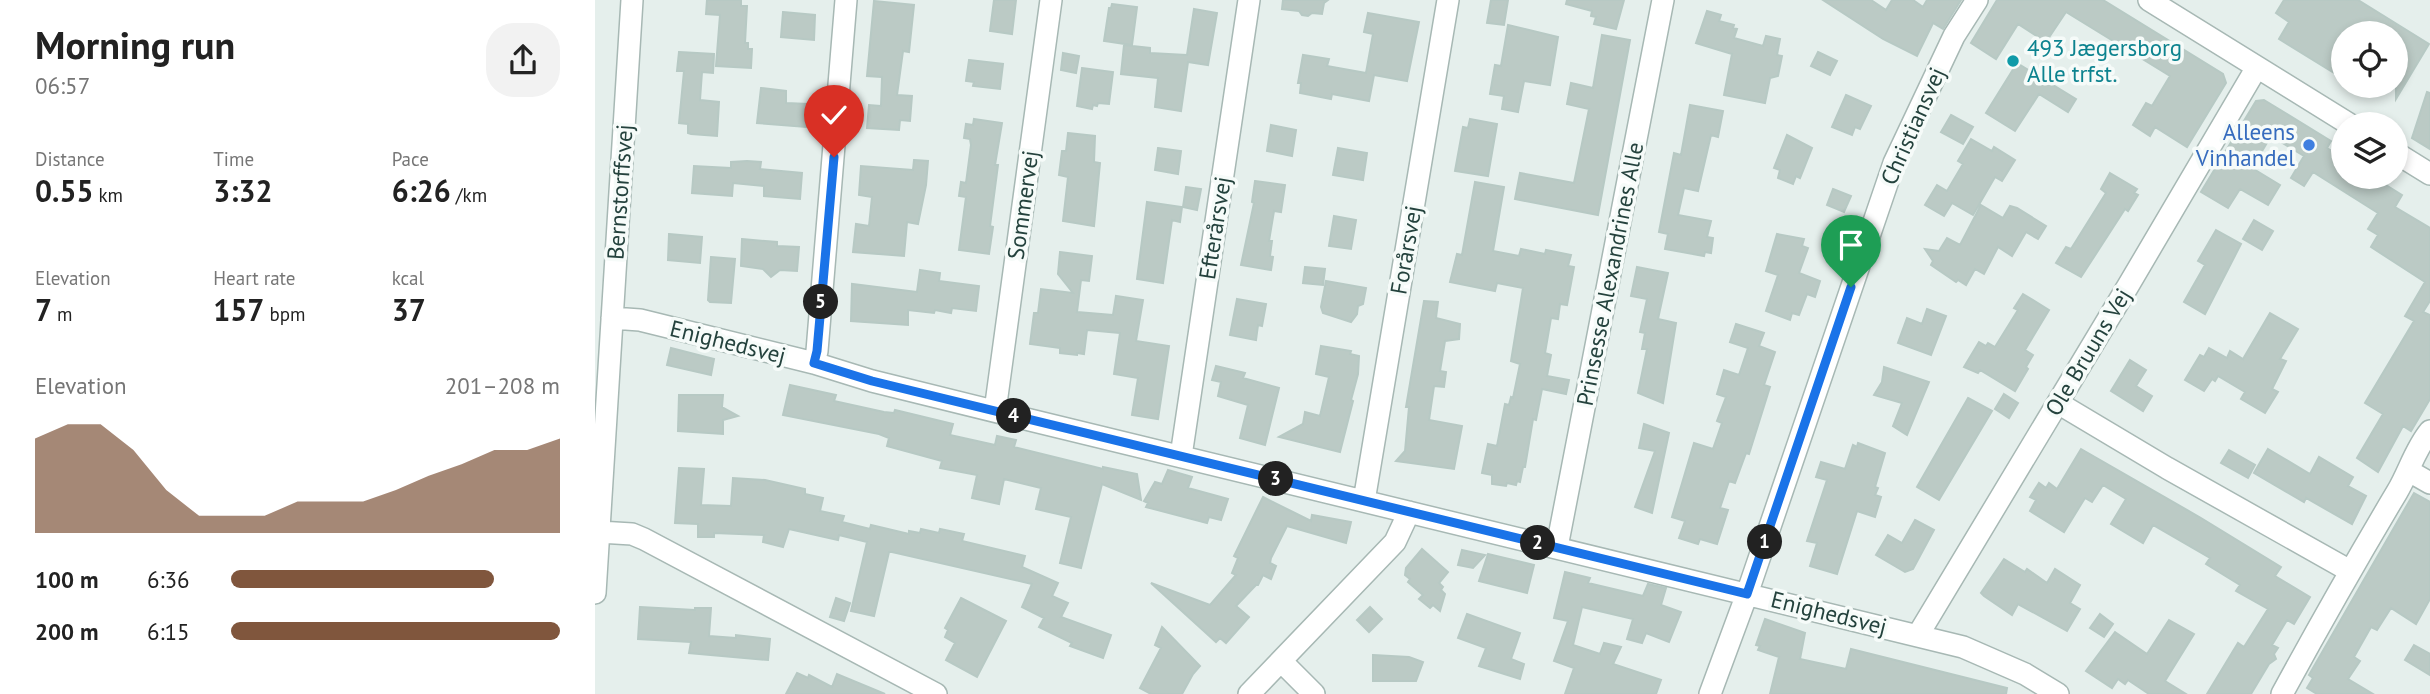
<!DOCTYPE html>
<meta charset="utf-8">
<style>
:root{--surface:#fff;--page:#f2f2f2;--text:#222;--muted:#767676;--accent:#80563d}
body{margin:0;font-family:"PT Sans",sans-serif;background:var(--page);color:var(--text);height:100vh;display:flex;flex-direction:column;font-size:26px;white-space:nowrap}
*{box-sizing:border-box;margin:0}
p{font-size:23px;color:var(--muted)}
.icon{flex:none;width:38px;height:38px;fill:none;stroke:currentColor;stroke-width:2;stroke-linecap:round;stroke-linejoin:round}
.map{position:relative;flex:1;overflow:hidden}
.details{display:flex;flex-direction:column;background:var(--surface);width:595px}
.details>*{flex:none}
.controls{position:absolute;left:1736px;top:21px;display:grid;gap:14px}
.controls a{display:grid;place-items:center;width:77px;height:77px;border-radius:50%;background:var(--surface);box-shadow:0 4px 10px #0003;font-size:35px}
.pin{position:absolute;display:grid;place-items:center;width:60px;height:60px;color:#fff;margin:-72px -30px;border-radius:50% 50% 50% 0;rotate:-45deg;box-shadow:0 0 7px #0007}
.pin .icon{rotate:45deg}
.km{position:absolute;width:35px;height:35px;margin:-18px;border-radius:50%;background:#222;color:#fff;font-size:19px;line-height:35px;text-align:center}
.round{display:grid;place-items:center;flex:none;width:74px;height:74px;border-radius:28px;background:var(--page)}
.overview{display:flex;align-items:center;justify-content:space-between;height:119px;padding:0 35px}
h1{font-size:38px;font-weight:800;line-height:52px}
.figures{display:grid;grid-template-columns:repeat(3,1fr);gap:10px;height:119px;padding:7px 35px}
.figures div{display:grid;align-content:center}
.figures b{font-size:30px;font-weight:800}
.figures small{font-size:19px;font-weight:400}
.figures p{font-size:19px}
.chart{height:196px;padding:14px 35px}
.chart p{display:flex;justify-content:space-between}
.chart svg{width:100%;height:126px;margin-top:7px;fill:var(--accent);opacity:.7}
ul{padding:0 35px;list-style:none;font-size:23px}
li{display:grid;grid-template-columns:112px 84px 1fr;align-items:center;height:52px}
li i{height:18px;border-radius:9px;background:var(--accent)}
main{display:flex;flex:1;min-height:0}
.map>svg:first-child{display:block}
</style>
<main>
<section class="details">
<div class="overview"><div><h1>Morning run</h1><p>06:57</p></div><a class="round"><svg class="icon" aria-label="share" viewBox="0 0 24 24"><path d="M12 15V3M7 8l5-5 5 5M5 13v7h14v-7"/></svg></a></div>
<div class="figures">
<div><p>Distance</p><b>0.55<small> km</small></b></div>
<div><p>Time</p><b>3:32</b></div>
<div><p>Pace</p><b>6:26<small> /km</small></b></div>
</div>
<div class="figures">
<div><p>Elevation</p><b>7<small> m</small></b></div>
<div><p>Heart rate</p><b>157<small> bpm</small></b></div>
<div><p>kcal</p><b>37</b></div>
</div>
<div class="chart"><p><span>Elevation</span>201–208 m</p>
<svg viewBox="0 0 160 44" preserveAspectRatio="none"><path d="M0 44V11L10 6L20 6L30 15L40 29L50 38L60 38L70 38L80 33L90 33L100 33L110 29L120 24L130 20L140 15L150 15L160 11V44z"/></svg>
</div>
<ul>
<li><b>100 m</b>6:36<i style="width:80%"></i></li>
<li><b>200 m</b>6:15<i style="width:100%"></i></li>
</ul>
</section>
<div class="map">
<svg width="1835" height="694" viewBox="0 0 1835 694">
<rect width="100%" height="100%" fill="#e5efec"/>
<path fill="#bbcac5" stroke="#b7c9c4" stroke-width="2" d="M112,0H146V6H152L150,43H153V49H157L156,68L121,66L125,15L111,14Z
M399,0H421L417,34L395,31Z
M688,0H733L729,3L727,14L717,13L713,16L707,15L704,11L687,9Z
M896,0H913L909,25L892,23Z
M972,0H1029L1021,29L999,24L1001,17L996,16L997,11L971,4Z
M1228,0H1276L1291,10L1297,0H1318L1328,7L1332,0H1366L1348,29L1338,23L1322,56L1288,39Z
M1402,0H1508L1628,74L1631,83L1592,147L1560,127L1555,136L1538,125L1551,103L1557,106L1575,76L1471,12L1451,42L1423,24L1401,59L1376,43Z
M1689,0H1763L1834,44L1801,99V33H1748V59L1739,73L1684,39L1694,22L1681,13Z
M279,1L319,5L314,52L308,51L302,95L317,96L315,121L305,120L304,130L272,128L274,105L286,106L287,77L272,76Z
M517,4L542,7L537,45L509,41L514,8H516Z
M599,9L622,13L613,65L593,62L586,111L560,107L563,78L526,74L529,45L555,48V53L592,55Z
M1112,11L1126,15L1124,21L1139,25L1138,28L1142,29L1139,38L1168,46L1171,36L1185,39L1182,55L1187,56L1183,76L1175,78L1170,103L1129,95L1137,54L1101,43Z
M188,12L220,15L219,40L186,37Z
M773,13L824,22L812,81L779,75L774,101L737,94L736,99L705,93L706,83H703L708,55L734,59L732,66L771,73L778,34L769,32Z
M913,25L963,37L955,85L929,81L923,112L907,109L909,96L895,94L900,65L906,66Z
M1007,35L1035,40L1003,215L920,199L925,173L979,183L994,109L972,104L976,83L998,88Z
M84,52L119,54L118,73L107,72L105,100L124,102L122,136L96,134L93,133V124L84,123L89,71H82Z
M1223,52L1242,61L1235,75L1216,66Z
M468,53L484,56L481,73L466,70Z
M374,60L408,64L405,89L378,86L379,82L371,81Z
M1422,63L1481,99L1473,112L1444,94L1420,131L1391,113Z
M487,68L518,72L514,104L503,103L502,106L498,105L497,109L482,106Z
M166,88L191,91V103L213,104L211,127L162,123Z
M1832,92L1835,93V149L1817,138Z
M1251,95L1276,106L1265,129L1260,127L1257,135L1237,127Z
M1669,100L1736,141L1732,148L1748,158V177H1778L1807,195L1800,207L1835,228V301L1828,312L1835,315V399L1816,431L1808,426L1783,472L1762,458L1788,414L1770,403L1819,321L1810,316L1830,282L1776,247L1783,235L1773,229L1783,213L1718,172L1709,186L1696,178L1709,156L1676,136L1657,168L1685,185L1673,205L1645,189L1633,208L1606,192L1661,101Z
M1095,105L1128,111L1123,137L1116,135L1103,191L1089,188L1083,215L1116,221L1112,237L1118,238L1116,253L1110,252L1109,256L1070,249L1073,234L1064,232L1079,153L1086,155Z
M1356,115L1378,127L1368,144L1346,132Z
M379,119L407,123L400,165H403L395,226L398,227L394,254L364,250L371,197L364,196L366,182L371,183L376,145L375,139L369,138L371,124L378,125Z
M875,119L902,124L893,176L860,171L868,127L873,128Z
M676,125L701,130L697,156L672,151Z
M473,133L500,136L499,162L505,163L499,226L468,221L473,177L464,175L467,151H471Z
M1192,135L1217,148L1205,178L1201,176L1198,184L1183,178L1185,170L1179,168Z
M1376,139L1397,151L1399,147L1420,160L1407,181L1400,177L1378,215L1357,203L1349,216L1330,205L1342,185L1352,191L1368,164L1363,161Z
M563,148L586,151L583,174L560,170Z
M743,148L772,153L768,180L738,175Z
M319,160L333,161L331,185L323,224L312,222L309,256L258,252L261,224L274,226L277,197L264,195L266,166L318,170Z
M152,161L166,162L165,169L207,173L205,199L169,196V186L138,183L137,196L97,193L99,166L136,168V162Z
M1515,173L1542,189L1539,193L1543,195L1533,211L1530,209L1486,277L1461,263L1471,247L1476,249L1511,193L1506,189Z
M660,181L690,185L686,212L679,211L674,241H677L675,256L678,257L676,270L646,265L659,203L657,202Z
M880,182L909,187L898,251L924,256L926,249L950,254L951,250L976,255L973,266L979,267L972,305L965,304L963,319L956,318L950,353L956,355L952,376L974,380L971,394L947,389L941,420L938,419L930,467H928L925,482L922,481L921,485L912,483L911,486L897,484V475L887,473L893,444L902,446L910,404L914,405L916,397L918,398L925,364L916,361L928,288L902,283L900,291L855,282L862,254L867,255Z
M591,187L606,189L602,210L588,207Z
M1238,189L1256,196L1249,212L1232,205Z
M552,202L587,207L585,222L577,220L568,283L542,279Z
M1386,205L1408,218L1415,206L1422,208L1451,226L1443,239L1431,232L1417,256L1403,247L1389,274L1380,269L1371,285L1363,280L1361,282L1336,265L1338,261L1330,249L1344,251L1352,238L1365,245Z
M739,216L761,220L756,249L734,246Z
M1659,220L1678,231L1667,250L1648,239Z
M1621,230L1646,244L1610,314L1589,302L1610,265L1603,261Z
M74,234L107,237L105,263L73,260Z
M1182,234L1209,239L1207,246L1213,248L1204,273L1225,281L1220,297L1212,294L1204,315L1197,313L1195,320L1171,311L1183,275L1171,271Z
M147,239L182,242V246L204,247L202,271L185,270L176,277L168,269L146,266Z
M465,252L497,256L494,281L486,280L482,312L518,315L521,296L548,300L541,341L574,346L563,419L537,415L543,378L519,374L525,333L492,330L489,354L482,353V355L465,353V348L435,344L439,313H443L446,289L478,293L463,274Z
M116,257L140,259L136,303L115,302L113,300Z
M710,267L730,269L728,285L708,283Z
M1042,267L1073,273L1063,319L1081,323L1068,403L1043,393L1052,349H1047L1050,333L1045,332L1052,299L1036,296Z
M325,270L345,273L344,281L384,286L381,311L357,308L356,313L340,310L339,313L313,310V325L256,321L257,284L322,292Z
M731,281L771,288L768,304L763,306L762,314L756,322L728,313L726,307Z
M1428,294L1454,310L1430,350L1438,355L1431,367L1433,369L1420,391L1385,370L1383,373L1369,367L1384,342L1391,346L1393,343L1400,347L1423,310L1419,308Z
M642,299L671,304L667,326L663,325L661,340L635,335Z
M829,301L843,302L841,318L865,324L864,339L850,341L845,371L851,372L849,387L839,386L834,420L867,426L859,469L801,461L810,451L814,407H811Z
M1332,309L1351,316L1336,355L1303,343L1312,318L1327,324Z
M1675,313L1703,329L1685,359L1691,361L1677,389L1683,392L1670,413L1646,399L1650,392L1623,376L1620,381L1617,379L1609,391L1590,380L1605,355L1609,357L1614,348L1632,358L1635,351L1648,359Z
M1141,324L1169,333L1164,346L1180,352L1169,385L1175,387L1154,454L1151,453L1140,483L1134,481L1125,508L1133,510L1122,544L1105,539L1103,544L1084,538L1090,521L1077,517L1099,443L1118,449L1127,423L1122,421L1131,397L1122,394L1129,370L1144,375L1153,348L1135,342Z
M726,346L756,351L755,354L764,356L763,374L756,400L758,401L745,452L684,437L708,424L710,412L725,416L734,377L721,374Z
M76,348L119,359L116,375L72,365Z
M1535,360L1551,370L1541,386L1557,396L1548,411L1516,391Z
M621,366L650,373L648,378L684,388L670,445L645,438L653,405L623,396L626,382L617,380Z
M1289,367L1334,382L1312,435L1298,426L1307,403L1279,395L1287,382Z
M195,385L241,395L239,401L289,412L299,413L300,410L358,424L355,435L400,445L402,436L421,440L419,447L508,469V467L542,474L546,500L507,484L486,568L465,563L476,517L441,509L446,488L409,479L404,504L377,498L382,475L345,468L347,461L292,446L294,438L284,434L188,415Z
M1409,394L1423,403L1414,418L1400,409Z
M84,395H128L127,407L143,416L128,420V434L83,431Z
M1373,398L1397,411L1344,500L1322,487Z
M1049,424L1074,433L1057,513L1040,507L1060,451L1044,448Z
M1263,443L1290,453L1280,487L1283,488L1280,495L1286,497L1280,517L1262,511L1242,574L1215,566L1222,543L1212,541L1232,480L1221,477L1226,462L1250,469L1258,445L1262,447Z
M1486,449L1606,518L1686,567L1680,576L1715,597L1699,624L1692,620L1677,645L1683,648L1679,654L1681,659L1674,664L1656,694H1612L1643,643L1649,647L1673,609L1641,591L1645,585L1611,564L1615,558L1558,525L1548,543L1516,524L1531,499L1508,485L1497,502L1490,498L1469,532L1435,511L1441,500L1435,497L1444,483L1451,488L1454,483L1462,489Z
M1673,449L1715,474L1724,457L1758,477L1753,486L1771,496L1757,524L1711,498L1709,502L1659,473Z
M1634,450L1660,465L1653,478L1626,463Z
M84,468L109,469L106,505L136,506L138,478L170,480L210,489V494L228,498L225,511L249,516L247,522L275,529L276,525L314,534V531L325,533L326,529L344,533L345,529L369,534L367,541L430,556L427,567L463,583L457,596L473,603L466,617L516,635L508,658L475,646L477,643L444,627L449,618L427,607L437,584L297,552H294L279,616L256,611L272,542L244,535L243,540L194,529L188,547L168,542L169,535L119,533V537H103V524L80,523Z
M573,470L597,477L593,488L633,499L626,520L614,517L612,523L551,507L553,503L549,501L560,482L567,484Z
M1819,493L1835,502V599L1821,624L1796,608L1782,630L1776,627L1759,657L1765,661L1753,679L1778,694H1722L1712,688L1718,678L1714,675Z
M668,497L716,521L717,515L756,522L751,543L692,526L676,558L675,563L681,566L676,579L668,575L663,585H661L641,606L654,617L631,643L625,638L621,642L556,583L615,605L641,575L637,573L643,558L639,556Z
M1320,520L1339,530L1318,569L1310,572L1281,555L1293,535L1307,543Z
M827,549L853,572L844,583L848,587L846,590L850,594L845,611L838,605L835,608L824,599L828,595L813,582L815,579L810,575L811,568Z
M867,550L890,555L878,568L863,565Z
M893,554L939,565L932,593L884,581Z
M1409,559L1430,572L1432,569L1452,583L1460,569L1485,585L1475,603L1485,609L1472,631L1423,604L1417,615L1389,596L1386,593Z
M970,572L995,578L993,583L1048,596L1053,584L1071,588L1066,605L1086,612L1074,642L1051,633L1047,643L1032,639L1038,619L987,607L978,645L1005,654L1009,643L1026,647L1018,664L1066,680L1061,694H970L979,668L959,661L973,621L959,618Z
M241,598L255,603L249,621L235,617Z
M366,598L411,621L382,677L351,660L360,643L350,637L353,630L350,628Z
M45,607L100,610V608H116L114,636L141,638V635L175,639L173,660L94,653L96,642L43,639Z
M775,607L787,619L774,632L762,620Z
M872,614L925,633L916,659L929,664L925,679L884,666L891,648L863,638Z
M1505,614L1518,624L1509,637L1495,628Z
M1170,619L1210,633L1205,659L1251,669L1256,649L1412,688L1411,694H1175L1184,657L1163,650L1165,646L1161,645Z
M1574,620L1599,634L1570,681L1591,694H1554L1533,680L1530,684L1523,679L1517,688L1491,671L1520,632L1552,654Z
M567,627L605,666L598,674L587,694H556L545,688L566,648L560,645Z
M1819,645L1835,654V675L1810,660Z
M778,655L814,657L828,662L821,681H778Z
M202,673L213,678L214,675L237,687L242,674L290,694H191Z"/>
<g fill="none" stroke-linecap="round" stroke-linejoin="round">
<g stroke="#a7b8b4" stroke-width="24">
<path id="minor" d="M1554,0L1754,124
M1801,153L1835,174
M17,318L45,320L219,363L277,381L435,420L1368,647L1430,674L1463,694
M219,363L222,351L251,0
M1463,403L1572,468L1755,571
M400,411L456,0
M586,456L654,0
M1814,471L1835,483
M769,501L853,0
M4,532L37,534L49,539L341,694
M962,547L1068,0
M0,593L37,0
M1323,635L1533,286L1662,67
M687,662L719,694
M654,694L800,542L814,512
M1115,694L1152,594L1299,163L1359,36L1382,0
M1687,694C1724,626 1762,559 1802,492C1814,472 1820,449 1835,431"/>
</g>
<use href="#minor" stroke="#fff" stroke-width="21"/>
</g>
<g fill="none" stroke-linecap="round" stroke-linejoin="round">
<g stroke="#fff" stroke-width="14">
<path id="route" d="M239,157L222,351L219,363L277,381L1152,594L1256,287"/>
</g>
<use href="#route" stroke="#1a73e8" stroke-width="9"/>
</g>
<circle fill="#0f9aa8" stroke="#f6fbf9" stroke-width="2.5" cx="1418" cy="61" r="7"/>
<circle fill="#3f7fe0" stroke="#f6fbf9" stroke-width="2.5" cx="1714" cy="145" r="7"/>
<g text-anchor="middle" stroke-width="7" stroke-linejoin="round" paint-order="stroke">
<g font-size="23" fill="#0d838f" stroke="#f6fbf9" text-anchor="start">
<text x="1432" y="56">493 Jægersborg<tspan x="1432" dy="26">Alle trfst.</tspan></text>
</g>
<g font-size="23" fill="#24423d" stroke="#f6fbf9">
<text transform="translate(1318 126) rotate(-66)" y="8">Christiansvej</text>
<text transform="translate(25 192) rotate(-86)" y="8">Bernstorffsvej</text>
<text transform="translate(428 205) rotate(-82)" y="8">Sommervej</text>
<text transform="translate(620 228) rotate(-81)" y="8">Efterårsvej</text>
<text transform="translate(811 250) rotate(-80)" y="8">Forårsvej</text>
<text transform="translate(1015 274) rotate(-79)" y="8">Prinsesse Alexandrines Alle</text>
<text transform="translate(133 342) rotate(14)" y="8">Enighedsvej</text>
<text transform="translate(1493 352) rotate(-59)" y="8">Ole Bruuns Vej</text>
<text transform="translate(1234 613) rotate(14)" y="8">Enighedsvej</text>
</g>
<g font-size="23" fill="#366cbe" stroke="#f6fbf9" text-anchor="end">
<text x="1700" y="140">Alleens<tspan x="1700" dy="26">Vinhandel</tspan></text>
</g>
</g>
</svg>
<div class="controls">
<a><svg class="icon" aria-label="locate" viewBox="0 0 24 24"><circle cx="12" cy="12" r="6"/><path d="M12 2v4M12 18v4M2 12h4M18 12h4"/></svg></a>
<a><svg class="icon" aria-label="layers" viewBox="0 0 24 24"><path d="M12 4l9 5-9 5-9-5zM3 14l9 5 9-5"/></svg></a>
</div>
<div class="pin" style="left:1256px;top:287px;background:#1e9e55"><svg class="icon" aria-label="arrive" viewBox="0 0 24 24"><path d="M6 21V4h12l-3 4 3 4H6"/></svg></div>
<div class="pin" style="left:239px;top:157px;background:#d93025"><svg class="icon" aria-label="check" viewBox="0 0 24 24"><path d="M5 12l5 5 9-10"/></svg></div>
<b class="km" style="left:1170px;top:542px">1</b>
<b class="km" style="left:943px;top:543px">2</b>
<b class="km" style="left:681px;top:479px">3</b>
<b class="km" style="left:419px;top:416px">4</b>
<b class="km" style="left:226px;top:302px">5</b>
</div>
</main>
